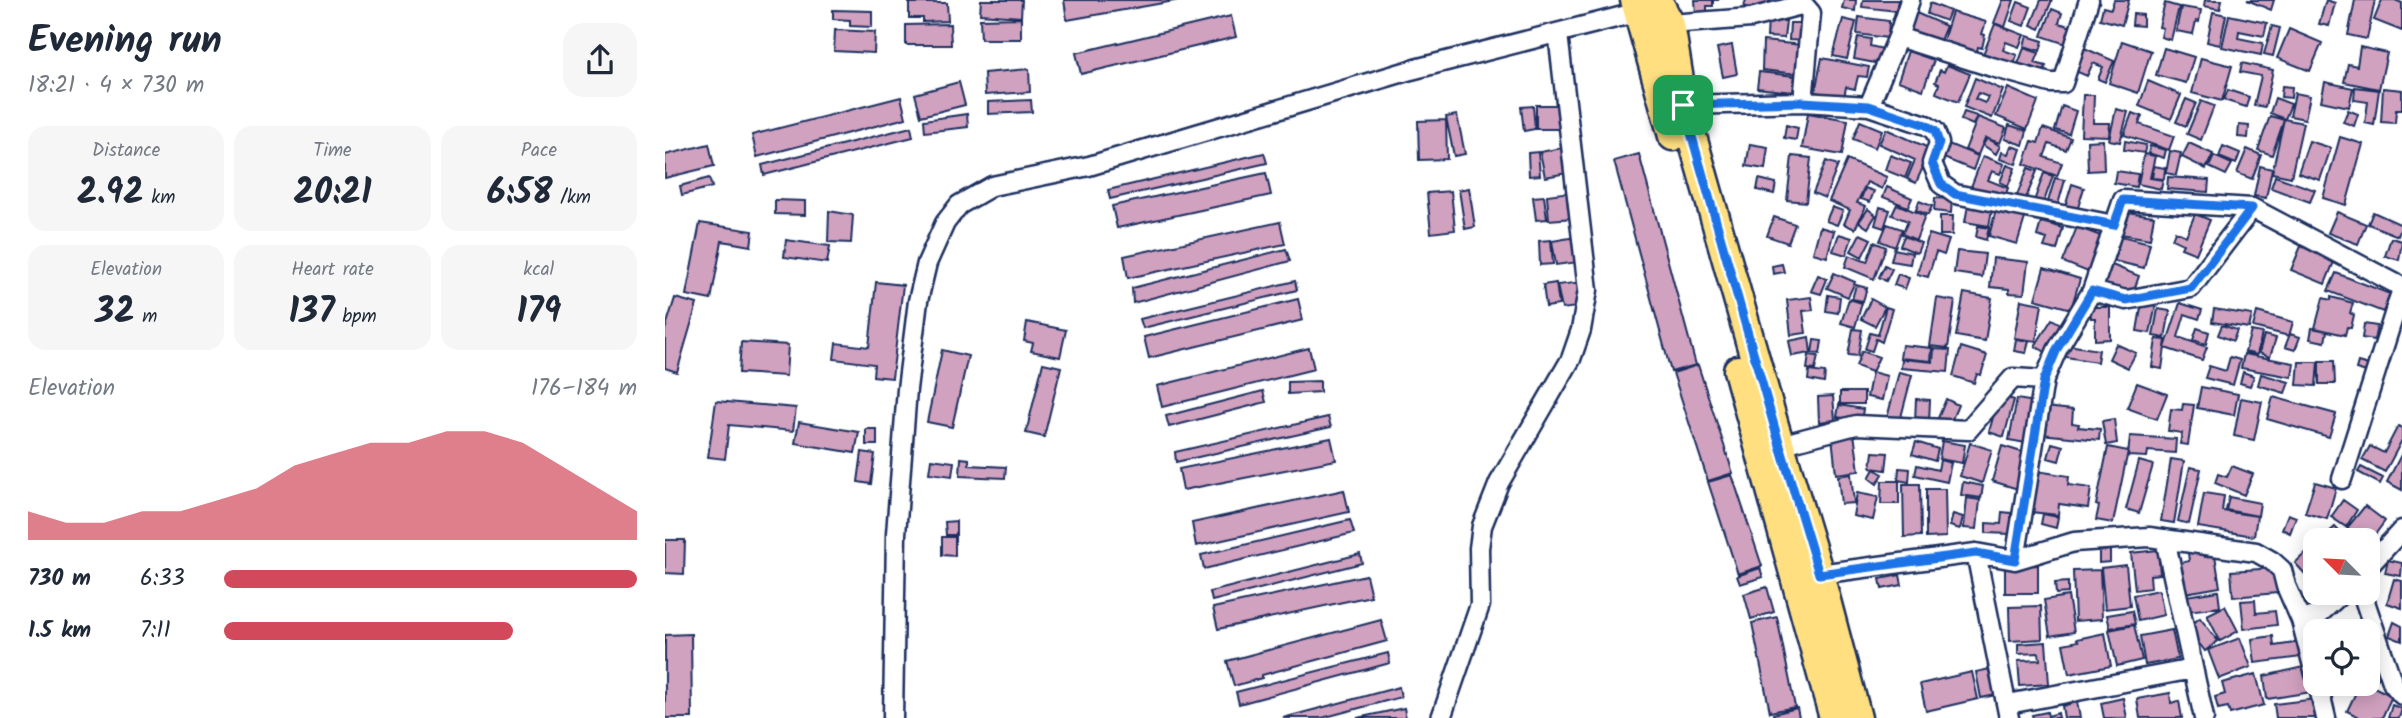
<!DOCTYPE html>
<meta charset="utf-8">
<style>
:root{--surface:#fff;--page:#f6f6f7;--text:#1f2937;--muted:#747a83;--accent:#d1495b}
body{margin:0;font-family:Kalam,sans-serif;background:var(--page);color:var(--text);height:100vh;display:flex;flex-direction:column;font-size:26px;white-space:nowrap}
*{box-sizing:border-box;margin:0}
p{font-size:23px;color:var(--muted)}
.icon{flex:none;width:38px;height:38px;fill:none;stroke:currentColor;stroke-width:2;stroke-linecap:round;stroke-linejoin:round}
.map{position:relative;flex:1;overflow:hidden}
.sheet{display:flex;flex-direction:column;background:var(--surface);width:665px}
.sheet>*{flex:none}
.needle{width:46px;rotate:294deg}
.controls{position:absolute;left:1638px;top:528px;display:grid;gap:14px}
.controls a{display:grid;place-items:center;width:77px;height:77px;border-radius:14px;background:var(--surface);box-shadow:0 4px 18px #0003;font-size:35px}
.pin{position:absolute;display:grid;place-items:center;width:60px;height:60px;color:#fff;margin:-30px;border-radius:14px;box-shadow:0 4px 10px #0006}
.round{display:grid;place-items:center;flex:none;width:74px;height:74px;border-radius:21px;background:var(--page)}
.summary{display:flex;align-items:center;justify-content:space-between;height:119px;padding:0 28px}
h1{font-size:38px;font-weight:700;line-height:52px}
.figures{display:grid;grid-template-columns:repeat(3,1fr);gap:10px;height:119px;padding:7px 28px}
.figures div{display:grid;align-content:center;border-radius:18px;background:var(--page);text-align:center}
.figures b{font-size:35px;font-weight:700}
.figures small{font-size:19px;font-weight:400}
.figures p{font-size:19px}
.chart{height:196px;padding:14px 28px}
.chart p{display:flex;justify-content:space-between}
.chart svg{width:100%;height:126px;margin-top:7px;fill:var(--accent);opacity:.7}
ul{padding:0 28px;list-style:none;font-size:23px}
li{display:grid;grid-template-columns:112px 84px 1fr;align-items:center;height:52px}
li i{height:18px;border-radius:9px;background:var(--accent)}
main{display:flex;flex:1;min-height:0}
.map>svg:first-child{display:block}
</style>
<main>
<section class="sheet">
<div class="summary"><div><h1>Evening run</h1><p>18:21 · 4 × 730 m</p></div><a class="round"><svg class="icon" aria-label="share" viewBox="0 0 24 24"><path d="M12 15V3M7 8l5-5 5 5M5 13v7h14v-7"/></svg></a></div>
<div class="figures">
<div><p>Distance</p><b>2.92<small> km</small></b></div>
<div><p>Time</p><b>20:21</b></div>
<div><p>Pace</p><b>6:58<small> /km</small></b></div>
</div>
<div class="figures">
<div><p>Elevation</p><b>32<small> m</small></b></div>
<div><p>Heart rate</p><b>137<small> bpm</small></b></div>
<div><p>kcal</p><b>179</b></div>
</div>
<div class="chart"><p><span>Elevation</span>176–184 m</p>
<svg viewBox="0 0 160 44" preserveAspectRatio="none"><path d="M0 44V34L10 38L20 38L30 34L40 34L50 30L60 26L70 18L80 14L90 10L100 10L110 6L120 6L130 10L140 18L150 26L160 34V44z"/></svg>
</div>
<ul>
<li><b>730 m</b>6:33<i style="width:100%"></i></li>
<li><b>1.5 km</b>7:11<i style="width:70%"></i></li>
</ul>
</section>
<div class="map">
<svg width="1737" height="718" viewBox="0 0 1737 718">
<rect width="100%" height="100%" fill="#fff"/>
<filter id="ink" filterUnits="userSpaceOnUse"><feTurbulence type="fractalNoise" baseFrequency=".0143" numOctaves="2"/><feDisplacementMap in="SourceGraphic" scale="14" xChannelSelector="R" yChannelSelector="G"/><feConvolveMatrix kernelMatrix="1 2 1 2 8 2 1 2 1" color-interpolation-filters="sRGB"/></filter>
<g filter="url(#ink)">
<path fill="#d1a1c0" stroke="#1b2f5e" stroke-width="2" fill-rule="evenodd" d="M316,0H357L356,17L315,14Z
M399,0H515L402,20Z
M1030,0H1054H1048V6H1042V14H1031Z
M1081,0H1105L1100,14L1079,6Z
M1179,0H1191L1190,11L1177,8Z
M1198,0H1233L1231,11L1197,7Z
M1338,0H1349L1340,27L1329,23Z
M1376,0H1387L1375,29L1366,25Z
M1449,0H1464L1457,25L1435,19L1438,7L1446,9Z
M1540,0H1557L1555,9L1539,6Z
M1582,0H1609L1606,10Z
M1661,0L1670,3L1664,26L1654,24Z
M1690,0H1710L1702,39L1683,35Z
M1717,0H1730L1737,3V31L1709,20Z
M1353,2L1366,7L1359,26L1346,21Z
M244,3H282L283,21L258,22V18H244Z
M1265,3L1285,11L1281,21L1262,14Z
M1500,3L1514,7L1506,40L1496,37L1498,28L1494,27Z
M1516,7L1536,10L1534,22L1531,21L1528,34L1511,31Z
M1387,9L1397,13L1394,23L1407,27L1401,44L1377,36Z
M168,10L207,11V27L185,26V20L168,19Z
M1249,12L1281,26L1272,48L1240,34Z
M1287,12L1321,22L1317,34L1320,35L1317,48L1313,47L1310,57L1276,47Z
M1548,12L1561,15L1555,45L1542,42Z
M1468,14L1478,15V26L1467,25Z
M1564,15L1602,23L1599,36L1574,31L1573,38L1598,43L1596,55L1557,47Z
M566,16L571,37L416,74L411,53Z
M1194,17L1224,21L1223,38L1192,34Z
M356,18V39H316L315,19Z
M1103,19L1121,21L1119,38L1102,37Z
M1178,19L1191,22L1182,59L1168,56Z
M1125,23H1142L1140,41L1124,40Z
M285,24L286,45H241V25Z
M1330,24L1359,35L1354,47L1341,42L1338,50L1352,55L1347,69L1317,57Z
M1607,26L1615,28L1608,56L1599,54Z
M1624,29L1657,43L1645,71L1612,58Z
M170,30L210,32L209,53L169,51Z
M1362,36L1378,41L1375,51L1359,46Z
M1193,37L1206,39L1205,46L1218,49L1215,64L1189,59Z
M1098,41L1137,45L1133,74L1097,70Z
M1457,41L1486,51L1473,93L1444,83Z
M1067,45L1072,74L1058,77L1052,48Z
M1417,47L1449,61L1440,82L1433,79L1438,67L1428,63L1422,76L1408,70Z
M1695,47L1722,53L1714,89L1679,82L1683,64L1692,66Z
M1359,48L1374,53L1370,63L1381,66L1378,76L1352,67Z
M1499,48L1529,57L1521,83L1491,75Z
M1243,51L1269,60L1258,90L1233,81Z
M1157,58L1204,67L1202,77L1193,76L1190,89L1181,87L1179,98L1150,92Z
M1536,58L1567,66L1557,101L1527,93Z
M1577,63L1608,70L1600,107L1589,105L1596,76L1575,72Z
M1282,65L1305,74L1293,102L1271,93L1274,84L1270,82L1275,70L1279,72Z
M364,69L365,92L320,95L319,73Z
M1094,72L1130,76L1128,92L1092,88Z
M1310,78L1338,90L1327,118L1299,107ZM1313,93L1323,97L1320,103L1310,99Z
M1483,81L1516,95L1506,119L1474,106Z
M294,82L300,105L256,116L250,94Z
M1660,82L1688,88L1684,107L1656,101Z
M1617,86L1627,87L1626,98L1616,97Z
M1690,87L1714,90L1709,125L1700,123L1703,102L1689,100Z
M1343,88L1373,101L1362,129L1331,116Z
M1718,88L1737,90V110H1731L1730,123L1716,122Z
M1563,90L1584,97L1581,107L1559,100Z
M1630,93L1645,96L1640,119L1625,116Z
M1418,95H1429L1428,123H1445L1444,136L1416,135Z
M236,97L241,118L92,157L87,135Z
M1610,98L1626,104L1620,119L1605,113Z
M1521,99L1531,103L1521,126L1511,122Z
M366,100L367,112L323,114V102Z
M1536,101L1549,106L1536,140L1522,134Z
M871,105H895V129H871Z
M868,106L870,129L859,131L856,107Z
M1397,106L1411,111L1404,134L1390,130Z
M1451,109L1463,112L1455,142L1444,140Z
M1683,110L1693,114L1689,126L1678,122Z
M1299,112L1312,116L1308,125L1296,120Z
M1143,113L1183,120L1177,155L1137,148Z
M1467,113L1477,116L1474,124L1509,136L1504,150L1459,135Z
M302,114L303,127L260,132L259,120Z
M792,115L800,154L789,156L781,117Z
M1605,116L1619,120L1607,155L1593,150Z
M1313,117L1341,128L1335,143L1320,138L1313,155L1300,150Z
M1619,119L1638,123L1626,177L1607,173Z
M781,120L782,159L754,160L753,121Z
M1195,121L1217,130L1210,148L1188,139Z
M1121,125L1133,128L1131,140L1119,138Z
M1344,125L1362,131L1358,145L1340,139Z
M1574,125L1584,126L1583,138L1573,137Z
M246,127L248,137L99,175L97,165Z
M1378,128L1406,138L1401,150L1384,144L1379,157L1397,163L1392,176L1359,164L1367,141L1373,143Z
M1221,129L1266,149L1251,183L1242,179L1250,160L1214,144Z
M1675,137L1698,144L1681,205L1658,198Z
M1322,138L1335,146L1331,154L1318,145Z
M1438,140L1439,170L1423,171L1422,141Z
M1460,141L1481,145L1479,153L1459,150Z
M1644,141L1666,148L1655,180L1633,173Z
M1281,143L1313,156L1308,170L1276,157Z
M1524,143L1548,154L1541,169L1517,157Z
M44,144L49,166L0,178V155Z
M1085,144L1103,147L1100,169L1081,166Z
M1346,146L1356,149L1351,164L1335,159L1337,152L1343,154Z
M1485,146L1501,150L1499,158L1483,153Z
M1558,146L1575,153L1571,164L1554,157Z
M897,148L902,173L880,177L875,152Z
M1582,149L1596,155L1587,179L1572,173Z
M1505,151L1516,153L1511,175L1501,173Z
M873,152L875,175L864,176L863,153Z
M599,153L602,163L445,199L443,190Z
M974,154L1031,365L1006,372L949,161Z
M1479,154L1490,156L1485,178L1498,180L1496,189L1473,184Z
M1225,155L1246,163L1240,178L1220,170Z
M1127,156L1146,158L1141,202L1122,200Z
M1318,156L1339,164L1335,174L1327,171L1323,180L1343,188L1339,199L1306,187Z
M1549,156L1567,164L1561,175L1544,167Z
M1182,160L1222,177L1217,189L1202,182L1192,203L1201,206L1190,229L1179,224L1185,210L1164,201Z
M1161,161L1173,165L1160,198L1148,193Z
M1342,165L1350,168L1343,186L1335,182Z
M1489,166L1500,168L1499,179L1487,178Z
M1595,166L1607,169L1601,198L1589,196Z
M1363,168L1372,171L1359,203L1350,200Z
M1451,171L1473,174L1471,187L1449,183Z
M601,173L606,195L452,228L447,206Z
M1379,173L1388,176L1377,207L1368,204Z
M1610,176L1650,190L1645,202L1606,188Z
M1503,177L1544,180L1543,192L1502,189Z
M44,178L47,187L17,195L15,186Z
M1390,178L1400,180L1392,208L1382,205Z
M1094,179L1111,183L1109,194L1092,190Z
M1407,184L1419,188L1411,214L1399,210Z
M1222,187L1247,198L1243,207L1218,197Z
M804,188L810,227L800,229L794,190Z
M1200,188L1209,191L1205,202L1196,199Z
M786,191L790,230L766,233L762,193Z
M905,192L908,218L884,220L882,195Z
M879,196L882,219L871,220L868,197Z
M1270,198L1287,199L1286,213L1269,211Z
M110,200L140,201V215L110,214Z
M1254,201L1267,206L1263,215L1251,210Z
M1232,204L1260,216L1251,240L1237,234L1243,221L1227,215Z
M1303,205L1327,210L1324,226L1300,222Z
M1167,207L1178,211L1172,225L1161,221Z
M1215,207L1225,210L1219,228L1210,225Z
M1203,209L1211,215L1203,228L1194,222Z
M1331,210L1360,218L1352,244L1324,236Z
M164,211L188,215L186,243L163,242Z
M1462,212L1489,216L1485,239L1456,234Z
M1672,212L1701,224L1693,244L1663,233Z
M1708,212L1737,225L1733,236L1703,224Z
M1530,214L1545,220L1531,254L1516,248L1518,244L1507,239L1510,231L1521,236Z
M1275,216H1288L1287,235H1275Z
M1109,217L1130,224L1123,243L1102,236Z
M615,222L620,244L463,278L459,256Z
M1376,222L1398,228L1392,250L1379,247L1382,239L1372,236Z
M35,223L88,231L86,246L57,241L46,300L21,295Z
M1222,224L1237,229L1230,247L1215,241Z
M1313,226L1324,228L1321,240L1311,237Z
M1155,227L1169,231L1162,257L1148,253Z
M1412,227L1441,238L1433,261L1428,259L1423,272L1398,262Z
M1174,234L1187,238L1181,255L1168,251Z
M1195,234L1206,239L1197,257L1186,251Z
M1264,234L1284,240L1279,255L1271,252L1263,277L1252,274Z
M1239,236L1256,243L1252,253L1235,246Z
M1456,236L1485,243L1479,268L1449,261Z
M911,237L914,262L891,265L887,241Z
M1726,238L1737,241L1734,260L1720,256Z
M121,240L165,246L162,263L119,257Z
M886,240L888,264L875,265L874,241Z
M1209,242L1221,247L1209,279L1180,267L1184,255L1202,262Z
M1636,246L1658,256L1660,252L1671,257L1660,284L1626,270Z
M621,249L625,261L468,303L467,288Z
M1229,249L1247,253L1245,264L1226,261Z
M1292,251L1320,254L1317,277L1289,273Z
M1328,258L1363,262L1359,294L1344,293V289L1325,287Z
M1117,264L1119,272L1108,274L1107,266Z
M1220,265L1227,269L1221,281L1214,277Z
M1447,265L1474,276L1467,296L1439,285Z
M1379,268L1415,279L1406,309L1370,299Z
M1169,273L1190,282L1183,297L1162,288Z
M1671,273L1725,294L1718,312L1663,291Z
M1233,274L1244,278L1240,289L1229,285Z
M1153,275L1162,279L1156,294L1146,291Z
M630,281L632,290L478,328L475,319Z
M211,282L238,285L227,378L208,376L209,364L169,359L171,343L204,347Z
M917,282L920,306L897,309L892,285Z
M891,283L894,305L881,307L878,285Z
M1191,285L1202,288L1198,301L1187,299Z
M1299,293L1327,298L1320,341L1291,336Z
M1163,295L1175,297L1173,313L1161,311Z
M1146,297L1148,310L1138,311L1141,333L1126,335L1122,300Z
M1666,297L1688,303L1685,313L1689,315L1686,328L1682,327L1680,335L1650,328L1658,298L1666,300Z
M10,298L32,304L12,372L0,368V330Z
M1272,298L1290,301L1283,348L1265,346Z
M633,299L638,320L484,358L479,337Z
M1184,299L1197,303L1190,327L1176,323Z
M1206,299L1220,307L1210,326L1196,319Z
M1356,300L1377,304L1371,341L1349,338Z
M1477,302L1491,304L1485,333L1472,331Z
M1515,303L1537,310L1534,319L1520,314L1513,337L1542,347L1537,360L1500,348Z
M1221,307L1227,309L1217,342L1211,339L1207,351L1200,349L1205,333L1213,335Z
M1425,307H1445V339L1430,340V318H1426Z
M1493,309L1505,311L1500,338L1488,336Z
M1549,309L1587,315L1584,328L1547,322Z
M1592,312L1628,322L1624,336L1588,327Z
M1387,319L1399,326L1382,353L1370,346Z
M362,322L401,330L395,357L366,351L368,343L359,341Z
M1699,324L1712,326L1709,340L1697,338Z
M1557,325L1572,330L1568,341L1553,335Z
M1532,328L1544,332L1541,344L1528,340Z
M1647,328L1662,331L1660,342L1645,339Z
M1188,329L1197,330L1193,356L1183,355Z
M1586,331L1597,333L1592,355L1580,352Z
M1625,334L1635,337L1630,350L1620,347Z
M1599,335L1611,338L1605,357L1594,353Z
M1144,337L1146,353L1127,356L1124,341Z
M1351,339L1364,341L1361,353L1349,351Z
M1491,339L1501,340L1497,369L1487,367Z
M1149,340L1157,341L1155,354L1147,353Z
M76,342L123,345L121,376L74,373Z
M1451,344L1471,353L1463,368L1444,359Z
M1237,345L1267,348L1266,361L1235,358Z
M1403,345L1434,350L1432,362L1401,357Z
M1296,347L1322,355L1316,375L1312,374L1309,383L1288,376Z
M644,348L649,369L497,407L492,386Z
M1269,349L1285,350L1283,372L1236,368L1237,359L1268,362Z
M277,350L303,356L287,427L262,422Z
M1197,351L1214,357L1207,372L1191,366Z
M1579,354L1629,363L1627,377L1576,368Z
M1144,355L1153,356L1150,370L1142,369Z
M1565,357L1575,360L1568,385L1540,378L1544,366L1561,371Z
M1654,361H1669L1670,384H1654Z
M1634,362H1653L1651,386L1632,385Z
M1693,362L1707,366L1705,373L1691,369Z
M378,363L396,367L379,437L361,433Z
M1033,365L1068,473L1043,481L1008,373Z
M1144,371L1160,373L1159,383L1143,380Z
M1207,372L1222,376L1217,400L1202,397Z
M1234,372L1247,375L1235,421L1222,418Z
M1578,372L1589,376L1585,386L1575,383Z
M1596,374L1624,382L1620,393L1593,385Z
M655,381V392L623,394V382Z
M1472,383L1502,394L1492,419L1462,408Z
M1536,387L1573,394L1569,415L1532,408Z
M598,391L601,402L504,427L501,416Z
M1175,392H1199V404H1175Z
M1334,395L1349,400L1339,437L1324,432Z
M1168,396L1170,420L1154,422L1153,397Z
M1608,397L1671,414L1664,437L1602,419Z
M1576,398L1597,402L1589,440L1569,436Z
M1251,399L1265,400L1264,422L1250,421Z
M1281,399L1293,405L1285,424L1273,418Z
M1352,399L1370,402L1361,443L1344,440Z
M51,401L131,408L128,431L64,425L60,459L43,457Z
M1518,404L1529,405L1523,445L1515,444L1517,433L1503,431L1506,409L1517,410Z
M1174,405L1198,409L1196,421L1172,417Z
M1379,407L1408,410L1407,423L1414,424L1413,427L1435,429L1434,440L1376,434Z
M663,417L666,427L511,462L510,452Z
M1449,419L1452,443L1441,445L1437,421Z
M134,422L194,432L190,453L130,443Z
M1733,426L1737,428V440L1720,472L1697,460L1705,446L1719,453Z
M201,429H212V445H201Z
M1189,433L1194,471L1171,474L1167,436Z
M1465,436L1511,439L1510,453L1483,451L1482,457L1463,456Z
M666,438L671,460L518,490L514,469Z
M1277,441L1300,445L1297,463L1274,459Z
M1251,442L1273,449L1270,461L1247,454Z
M1305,443L1327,450L1317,483L1295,476Z
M1387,443L1398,446L1394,461L1383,458Z
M1337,446L1363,454L1353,489L1327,481Z
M1443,447L1463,451L1448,523L1431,520L1434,506L1431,505Z
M197,452L210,454L206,484L193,482Z
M1208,452L1223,453L1221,470L1206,468Z
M1737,453V490L1722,482Z
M296,458L304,459V465L341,467L340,478L295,476Z
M266,459L289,462L287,476L264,473Z
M1506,459L1519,461L1509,523L1496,521Z
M1275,460L1286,463L1282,482L1250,475L1252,465L1273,470Z
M1474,461L1488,465L1474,513L1461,509Z
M1567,466L1588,474L1579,495L1550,483L1553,474L1562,477Z
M1525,467L1536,469L1524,524L1513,521Z
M1696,467L1718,478L1715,484L1693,472Z
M1234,468L1245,469L1244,482L1233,480Z
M1209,469L1218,474L1212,484L1204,478Z
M1372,471L1404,476L1403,485L1426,488L1423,508L1394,504L1393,515L1366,512Z
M1186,474L1189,503L1176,504L1173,476Z
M1067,475L1097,566L1073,574L1043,482Z
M1217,481H1234V504H1216Z
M1298,482L1318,486L1316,498L1296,495Z
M1650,482L1671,488L1662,519L1640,513Z
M1238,484H1255L1256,536L1239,537Z
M1261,489H1280L1281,537L1261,538Z
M679,490L684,512L531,546L527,523Z
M1192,493L1213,497L1208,520L1188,516Z
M1539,493L1559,496L1557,511L1592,516L1589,536L1533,527Z
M1564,497L1595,503L1593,516L1561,510Z
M1302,498L1315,500L1312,529L1299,528Z
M1678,500L1692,510L1681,527L1666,517Z
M1700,506L1720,521L1703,544V541H1698L1682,528Z
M1337,512L1346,513V534L1321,533V523L1336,524Z
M1288,514L1298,517L1295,529L1285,526Z
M1378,514L1393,517L1391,528L1376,524Z
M1623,514L1631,517L1625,533L1617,529Z
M685,520L689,533L539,569L536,555Z
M291,521V535H281L280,522Z
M1670,527L1683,541H1654Z
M277,537H290V556L277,555Z
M0,540H20L19,574L0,573Z
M1650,544V585L1630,563Z
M1445,550V562L1434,563V551Z
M1493,550L1495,574L1485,575L1486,588L1470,590L1466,553Z
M1539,550L1540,557L1550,555L1555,587L1520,593L1515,563L1524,561L1523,553Z
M695,554L697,563L547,601L545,592Z
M1723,560L1737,563L1736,576L1720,573Z
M1373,565V593H1340V566Z
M1461,565L1465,606L1440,609L1436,568Z
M1095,568L1098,577L1075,584L1072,576Z
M1610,568L1612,593L1568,597L1566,571Z
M1435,570L1437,619L1410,621L1408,571Z
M701,575L706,596L553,629L548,608Z
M1235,575L1237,585L1217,589L1215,579Z
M1729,579L1737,581V608L1722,603Z
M1403,582V593L1391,594L1390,583Z
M1102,587L1109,612L1086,619L1079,594Z
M1494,590L1499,615L1473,621L1468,595Z
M1553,591L1555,607L1523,611L1521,596Z
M1403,596L1409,632L1385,636L1379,600Z
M1590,600L1591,613L1610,611L1612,625L1579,629L1576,601Z
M1376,606L1377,639L1345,641L1344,607Z
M1560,606L1573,631L1555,641L1542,615Z
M1467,611L1470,624L1445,628L1442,615Z
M1112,617L1130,707L1105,712L1087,623Z
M1535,618L1553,641L1540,651L1522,628Z
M716,620L722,641L597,675V678L569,686L562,661Z
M1700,622L1702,632H1660Z
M1729,622L1737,626V641L1724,636Z
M1469,625L1477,660L1452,666L1444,630Z
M1507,630L1513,659L1480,665L1475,636Z
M1440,633L1446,666L1404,674L1398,644L1413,641L1412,639Z
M26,634L27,718H0V635Z
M1608,636L1609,646L1636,642L1637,657L1590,663L1587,639Z
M1575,638L1586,667L1554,679L1543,650Z
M1381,642L1384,684L1355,686L1353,661L1375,660L1374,653L1353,654V644Z
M723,653L725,663L574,704L571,692Z
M1643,666L1647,692L1602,699L1599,676Z
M1711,667L1718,672L1710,682L1703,678Z
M1325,669L1331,695L1316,698L1311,672Z
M1307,672L1313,699L1261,711L1255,684Z
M1591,674L1599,705L1565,714L1563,707L1553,709L1550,697L1560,694L1557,683Z
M1695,684H1703L1727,696L1717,718H1696L1682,711Z
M734,687L736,697L657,718H618Z
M1505,693L1506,703L1514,701L1517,718H1475L1472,699Z
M1458,698L1462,718H1439L1436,703Z
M1651,699L1653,718H1611L1609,704Z
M1412,702L1415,718H1399L1397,706Z
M1727,705L1737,709L1734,718H1723Z
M739,708L741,718H692Z
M1132,708L1134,718H1109L1108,714Z
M1382,712L1383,716L1393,713L1394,718H1368L1367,715Z"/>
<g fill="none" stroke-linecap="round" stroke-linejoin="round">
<g stroke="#1b2f5e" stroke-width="23">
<path id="street" d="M1005,24L1086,18L1136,5L1140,6L1146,13L1138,102
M1233,37L1327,67L1385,83H1398L1424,0
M1018,105L1138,102L1204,106L1261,125L1270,131L1274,143L1267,163L1276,184L1290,194L1449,225
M1204,106L1233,37L1245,0
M1427,291L1461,300L1526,288L1587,208
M1115,445L1191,425L1303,430L1348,378L1379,380
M1677,479L1737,289
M1500,539L1539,718
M1311,553L1344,718
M1350,560L1379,380L1392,350L1427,291L1458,200L1587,208L1737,287
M1703,567L1737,530
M1154,574L1311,553L1350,560L1409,542L1484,537L1591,552L1607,561L1617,570L1621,586L1636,620L1650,674
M1697,593L1728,684L1737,695
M1636,620L1653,615L1677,593
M1653,684L1661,718
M1343,704L1528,669
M228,718L231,534L242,389L253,301L262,263L280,223L294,205L327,186L424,166L746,70L974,12
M776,718L815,605L814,548L817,526L834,483L906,359L916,330L923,290L893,34"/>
</g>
<g stroke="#1b2f5e" stroke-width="33">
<path id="primary" d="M970,0L1008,136
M992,0L1005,24L1018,105L1110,429L1154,574L1192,718
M1073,370L1169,718"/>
</g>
<use href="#street" stroke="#fff" stroke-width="18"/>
<use href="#primary" stroke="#ffdf80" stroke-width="28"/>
</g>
</g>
<g fill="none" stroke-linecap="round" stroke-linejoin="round" filter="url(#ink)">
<g stroke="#fff" stroke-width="14">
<path id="route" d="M1138,102L1204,106L1261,125L1270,131L1274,143L1267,163L1276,184L1290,194L1449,225L1458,200L1587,208L1526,288L1461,300L1427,291L1392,349L1379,380L1350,560L1311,553L1154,574L1110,429L1018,105Z"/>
</g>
<use href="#route" stroke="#1a73e8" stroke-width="9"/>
</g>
</svg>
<div class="controls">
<a><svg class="needle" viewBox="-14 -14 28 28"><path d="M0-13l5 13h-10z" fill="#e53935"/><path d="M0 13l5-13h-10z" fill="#747a83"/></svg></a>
<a><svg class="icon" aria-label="locate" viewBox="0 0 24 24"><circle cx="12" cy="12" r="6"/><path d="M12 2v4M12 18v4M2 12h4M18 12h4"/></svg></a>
</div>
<div class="pin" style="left:1018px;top:105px;background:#1e9e55"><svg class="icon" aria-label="arrive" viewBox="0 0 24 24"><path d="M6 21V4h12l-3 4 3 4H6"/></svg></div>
</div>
</main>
